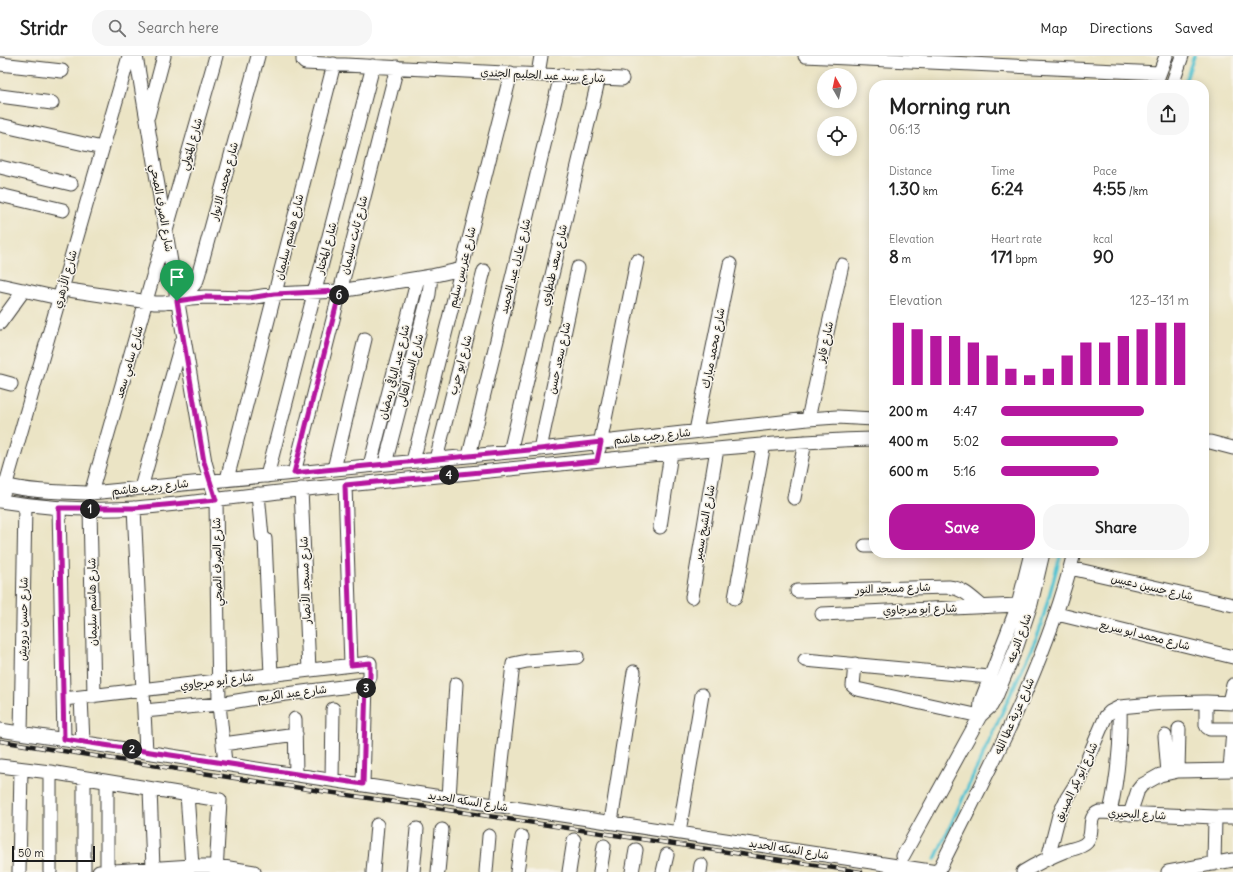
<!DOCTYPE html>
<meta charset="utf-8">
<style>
:root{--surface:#fff;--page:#f6f6f6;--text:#222;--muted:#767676;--line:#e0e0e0;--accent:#b5179e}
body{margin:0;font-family:Delius,"Playpen Sans Arabic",sans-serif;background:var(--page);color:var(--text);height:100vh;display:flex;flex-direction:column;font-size:15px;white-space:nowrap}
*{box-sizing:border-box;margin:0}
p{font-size:13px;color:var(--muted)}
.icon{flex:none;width:22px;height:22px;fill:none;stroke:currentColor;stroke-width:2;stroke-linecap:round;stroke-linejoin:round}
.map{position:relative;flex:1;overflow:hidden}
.side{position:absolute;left:869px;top:24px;width:340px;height:478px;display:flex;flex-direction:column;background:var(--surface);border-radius:16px;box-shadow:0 2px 10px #0003}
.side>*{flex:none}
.needle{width:26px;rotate:351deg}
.fabs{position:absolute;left:817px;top:12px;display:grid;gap:8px}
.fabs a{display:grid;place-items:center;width:40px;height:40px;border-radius:50%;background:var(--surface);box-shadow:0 2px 10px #0003;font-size:20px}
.scale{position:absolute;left:12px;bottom:10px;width:83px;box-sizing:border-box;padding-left:4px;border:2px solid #1c1c1c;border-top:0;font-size:11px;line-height:14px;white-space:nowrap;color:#1c1c1c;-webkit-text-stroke:3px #f7f3e8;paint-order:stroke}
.pin{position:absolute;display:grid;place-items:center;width:34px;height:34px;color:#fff;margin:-41px -17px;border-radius:50% 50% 50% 0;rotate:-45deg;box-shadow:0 0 4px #0007}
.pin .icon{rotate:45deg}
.km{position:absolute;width:20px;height:20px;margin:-10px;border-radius:50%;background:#222;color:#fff;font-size:11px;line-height:20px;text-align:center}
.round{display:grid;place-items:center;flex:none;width:42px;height:42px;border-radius:16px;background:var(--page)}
.summary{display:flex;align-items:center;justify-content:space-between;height:68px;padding:0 20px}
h1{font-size:22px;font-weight:700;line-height:30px}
.stats{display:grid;grid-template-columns:repeat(3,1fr);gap:6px;height:68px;padding:4px 20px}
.stats div{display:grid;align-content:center}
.stats b{font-size:17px;font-weight:700}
.stats small{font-size:11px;font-weight:400}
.stats p{font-size:11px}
.chart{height:112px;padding:8px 20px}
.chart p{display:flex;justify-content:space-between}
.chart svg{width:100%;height:72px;margin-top:4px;stroke:var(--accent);stroke-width:6}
.cta{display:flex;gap:8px;margin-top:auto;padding:8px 20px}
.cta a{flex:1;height:46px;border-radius:16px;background:var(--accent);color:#fff;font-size:16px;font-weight:700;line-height:46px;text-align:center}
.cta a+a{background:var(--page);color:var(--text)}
ul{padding:0 20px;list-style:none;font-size:13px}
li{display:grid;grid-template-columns:64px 48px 1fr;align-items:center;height:30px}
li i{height:10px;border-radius:5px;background:var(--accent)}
header{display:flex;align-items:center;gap:24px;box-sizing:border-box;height:56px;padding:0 20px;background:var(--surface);border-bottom:1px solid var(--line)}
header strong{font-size:19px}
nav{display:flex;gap:22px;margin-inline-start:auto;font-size:14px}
.search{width:280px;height:36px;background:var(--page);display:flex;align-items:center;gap:10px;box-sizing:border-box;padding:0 14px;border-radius:16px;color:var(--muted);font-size:15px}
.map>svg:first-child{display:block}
</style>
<header>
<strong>Stridr</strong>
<div class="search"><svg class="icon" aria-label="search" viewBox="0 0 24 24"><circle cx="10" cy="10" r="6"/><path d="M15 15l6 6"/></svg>Search here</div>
<nav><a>Map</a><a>Directions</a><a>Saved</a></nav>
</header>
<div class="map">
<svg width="1233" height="816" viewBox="0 0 1233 816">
<rect width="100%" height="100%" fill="#f7f3e8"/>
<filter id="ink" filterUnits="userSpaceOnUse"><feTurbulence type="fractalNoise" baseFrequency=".025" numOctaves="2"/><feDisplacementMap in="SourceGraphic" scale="8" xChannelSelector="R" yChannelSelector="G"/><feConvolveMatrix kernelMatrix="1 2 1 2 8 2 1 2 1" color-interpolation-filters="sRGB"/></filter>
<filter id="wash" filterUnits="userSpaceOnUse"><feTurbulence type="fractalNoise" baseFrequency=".012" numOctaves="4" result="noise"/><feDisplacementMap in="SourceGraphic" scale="16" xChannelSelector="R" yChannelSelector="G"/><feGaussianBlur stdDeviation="0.9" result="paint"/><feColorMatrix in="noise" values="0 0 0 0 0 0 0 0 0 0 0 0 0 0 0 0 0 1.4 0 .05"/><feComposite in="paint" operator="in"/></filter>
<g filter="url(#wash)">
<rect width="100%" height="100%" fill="#ebe4c5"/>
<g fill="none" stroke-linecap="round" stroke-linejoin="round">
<path stroke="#58c4d2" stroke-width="3.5" d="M1184,29L1194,0
M935,803L1039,576L1061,497"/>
</g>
</g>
<g filter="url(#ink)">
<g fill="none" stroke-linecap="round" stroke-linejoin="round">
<g stroke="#3b3a35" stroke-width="15">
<path id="minor" d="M136,0L205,406L216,444L219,648L225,707
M303,0V5L305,7L622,23
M805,0L1159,17
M0,8L62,15
M538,18L541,0
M1155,29L1166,0
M1172,29L1182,0
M0,40L52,47
M148,60L164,0
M0,69L102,92
M0,111L71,128
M0,139L63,154
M0,229L59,242
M62,233L155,247H164L191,242L205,241L249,242L274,238L340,235L431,220L462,213
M176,239C186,235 192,233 197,224L258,0
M0,267L24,234
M0,325L11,328
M808,363L842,209
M696,375L730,208
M1210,386L1233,392
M540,393L578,212
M599,393L637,205
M510,396L599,21
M469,400L561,19
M436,403L484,215
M413,405L511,17
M385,408L429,238L431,220
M370,409L418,222
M334,413L365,283
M294,417L397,11
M267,420L373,10
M227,423L334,8
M0,428C30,436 61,436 91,437L540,393L808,363L837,361L874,363
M345,429L351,609
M141,432L182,285
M301,433L309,614
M91,437L216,0
M3,438L129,0
M258,438L262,481L265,483L271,619
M794,442L805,386
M0,445C45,452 91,455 136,452C196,447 256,438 316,432C411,422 506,414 601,404C692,395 783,385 874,383
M59,452L64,683
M134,452L146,696
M90,453L94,640
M660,471L671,397
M865,490H874
M1070,512L1233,549
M797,535L949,531C963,532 972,542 983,551
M692,541L717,393
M735,542L764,388
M822,558L1018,549
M1057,558L1233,601
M805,604L989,621
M855,608L853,630L857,633L980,660
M81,641L83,686
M64,643L370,607V621L366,628L363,728
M1206,646V669L1207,671L1210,673H1233
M1229,646L1233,629
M144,655L219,648L255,642L366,628
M980,660L981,645L1018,549L1031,497
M295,663L296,718
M0,674L937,816
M21,677L25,449
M1165,680L1168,717
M223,688L296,678
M0,710L50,716L220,744L216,816
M1230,714L1233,674
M1178,715L1179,673
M50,716V816
M84,722V816
M332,724L333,653
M150,733L153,812
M187,738L192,810
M449,742L456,628
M497,750L513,608L527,605L577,601
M1110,756C1118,721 1121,687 1120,651
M1130,758L1138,734L1142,729L1160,719L1178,715L1233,714
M611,766L634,616
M679,776L702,639
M903,800L980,660L991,650L996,641L1017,590L1031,548L1043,497
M1048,802L1059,759L1067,742L1079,723L1106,660L1110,656L1120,651L1163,647L1206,646L1233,647
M1214,808L1215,761
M107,815V726
M19,816L21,713
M99,816L192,810H217L254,816
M373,816L377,769
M413,816L417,773
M438,816L442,774
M486,816L489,780
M517,816L522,781
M569,816L574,784
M600,816L604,790
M632,816L636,794
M663,816L667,799
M700,816L701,809
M938,816C989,713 1046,610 1074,497
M1023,816C1036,808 1050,801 1065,795C1071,793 1082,792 1087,786C1095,777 1086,761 1099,756L1215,761H1233
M1168,816L1233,804"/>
</g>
<use href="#minor" stroke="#fff" stroke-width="13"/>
<g stroke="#1c1c1c" stroke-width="4.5">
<path id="rail" d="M0,685L228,721L861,816"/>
</g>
<use href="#rail" stroke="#f7f3e8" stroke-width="3" stroke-dasharray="9" stroke-linecap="butt"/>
</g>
</g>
<g fill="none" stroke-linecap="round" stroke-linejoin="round" filter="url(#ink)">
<g stroke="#fff" stroke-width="8">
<path id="route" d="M340,235L294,417L540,393L601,386L597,405L345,429L351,609L370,607V621L366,628L363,728L64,683L59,452H134L216,444L204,406L177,245L205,241L249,242L274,238Z"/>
</g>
<use href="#route" stroke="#b5179e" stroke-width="5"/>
</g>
<g text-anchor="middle" stroke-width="3" stroke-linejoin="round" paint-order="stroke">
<g font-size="11" fill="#1c1c1c" stroke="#f7f3e8">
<text transform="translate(543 19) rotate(3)" y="4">شارع سيد عبد الحليم الجندي</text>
<text transform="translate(191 88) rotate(-74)" y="4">شارع المتولي</text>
<text transform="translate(224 125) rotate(-75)" y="4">شارع محمد الانوار</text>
<text transform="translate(162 152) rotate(80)" y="4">شارع الصرف الصحي</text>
<text transform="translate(354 179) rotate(-76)" y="4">شارع ثابت سليمان</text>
<text transform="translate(289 181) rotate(-76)" y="4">شارع هاشم سليمان</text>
<text transform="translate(326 192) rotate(-75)" y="4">شارع المختار</text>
<text transform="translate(554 209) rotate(-77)" y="4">شارع سعد طنطاوي</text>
<text transform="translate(515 210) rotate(-76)" y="4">شارع عادل عبد الحميد</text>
<text transform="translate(462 211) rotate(-76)" y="4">شارع عتريس سليم</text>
<text transform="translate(65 223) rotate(-74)" y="4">شارع الأزهري</text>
<text transform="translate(825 286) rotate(-78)" y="4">شارع فايز</text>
<text transform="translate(713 292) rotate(-79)" y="4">شارع محمد مبارك</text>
<text transform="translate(559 302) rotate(-78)" y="4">شارع سعد حسن</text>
<text transform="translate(129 306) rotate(-74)" y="4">شارع سامي سعد</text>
<text transform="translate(460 309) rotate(-75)" y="4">شارع ابو حرب</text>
<text transform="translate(410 314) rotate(-75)" y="4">شارع السد العالى</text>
<text transform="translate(394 316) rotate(-76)" y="4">شارع عبد الباقي رمضان</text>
<text transform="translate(652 380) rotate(-6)" y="4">شارع رجب هاشم</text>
<text transform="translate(150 431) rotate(-6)" y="4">شارع رجب هاشم</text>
<text transform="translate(704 467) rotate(-80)" y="4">شارع الشيخ سمير</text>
<text transform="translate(217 506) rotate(-91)" y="4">شارع الصرف الصحي</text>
<text transform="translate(305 524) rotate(-92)" y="4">شارع مسجد الأنصار</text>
<text transform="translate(1152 531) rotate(13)" y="4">شارع حسين دعبس</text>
<text transform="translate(893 532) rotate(-2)" y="4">شارع مسجد النور</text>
<text transform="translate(92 546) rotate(-91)" y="4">شارع هاشم سليمان</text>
<text transform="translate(920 553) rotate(-2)" y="4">شارع أبو مرجاوي</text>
<text transform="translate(23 563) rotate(-89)" y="4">شارع حسن درويش</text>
<text transform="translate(1145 579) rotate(14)" y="4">شارع محمد ابو سريع</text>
<text transform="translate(1019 582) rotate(-70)" y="4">شارع الترعه</text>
<text transform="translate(217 625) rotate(-7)" y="4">شارع أبو مرجاوي</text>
<text transform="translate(292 637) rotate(-7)" y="4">شارع عبد الكريم</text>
<text transform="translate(1014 660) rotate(-66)" y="4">شارع عزبة عطا الله</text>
<text transform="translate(1076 726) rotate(-65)" y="4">شارع أبو بكر الصديق</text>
<text transform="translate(468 745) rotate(9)" y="4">شارع السكه الحديد</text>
<text transform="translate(1137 758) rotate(3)" y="4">شارع البحيري</text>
<text transform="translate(789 793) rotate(9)" y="4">شارع السكه الحديد</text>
</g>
</g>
</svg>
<div class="fabs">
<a><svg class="needle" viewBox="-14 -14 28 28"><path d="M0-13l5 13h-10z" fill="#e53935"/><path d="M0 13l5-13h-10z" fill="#767676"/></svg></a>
<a><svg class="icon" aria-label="locate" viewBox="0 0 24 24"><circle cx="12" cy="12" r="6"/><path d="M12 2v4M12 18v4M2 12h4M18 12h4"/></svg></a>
</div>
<div class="scale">50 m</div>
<div class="pin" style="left:177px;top:245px;background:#1e9e55"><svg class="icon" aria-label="arrive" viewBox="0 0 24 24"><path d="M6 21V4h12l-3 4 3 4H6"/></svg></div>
<b class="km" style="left:90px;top:453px">1</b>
<b class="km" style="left:132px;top:693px">2</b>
<b class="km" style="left:366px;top:632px">3</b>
<b class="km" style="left:449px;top:419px">4</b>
<b class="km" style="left:339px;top:239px">6</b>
<section class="side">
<div class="summary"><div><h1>Morning run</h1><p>06:13</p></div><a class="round"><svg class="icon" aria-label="share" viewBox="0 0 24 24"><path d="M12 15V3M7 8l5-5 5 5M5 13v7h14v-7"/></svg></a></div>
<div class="stats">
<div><p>Distance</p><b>1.30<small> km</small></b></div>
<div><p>Time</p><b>6:24</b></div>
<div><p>Pace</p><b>4:55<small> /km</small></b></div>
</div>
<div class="stats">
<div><p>Elevation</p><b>8<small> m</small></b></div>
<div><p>Heart rate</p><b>171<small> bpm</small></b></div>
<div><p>kcal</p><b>90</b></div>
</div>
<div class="chart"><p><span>Elevation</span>123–131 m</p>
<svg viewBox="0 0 160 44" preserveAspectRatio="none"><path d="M5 44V6M15 44V10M25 44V14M35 44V14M45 44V18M55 44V26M65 44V34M75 44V38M85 44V34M95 44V26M105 44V18M115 44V18M125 44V14M135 44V10M145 44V6M155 44V6"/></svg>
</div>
<ul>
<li><b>200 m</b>4:47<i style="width:76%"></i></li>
<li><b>400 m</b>5:02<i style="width:62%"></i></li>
<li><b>600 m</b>5:16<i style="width:52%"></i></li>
</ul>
<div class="cta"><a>Save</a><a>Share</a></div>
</section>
</div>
